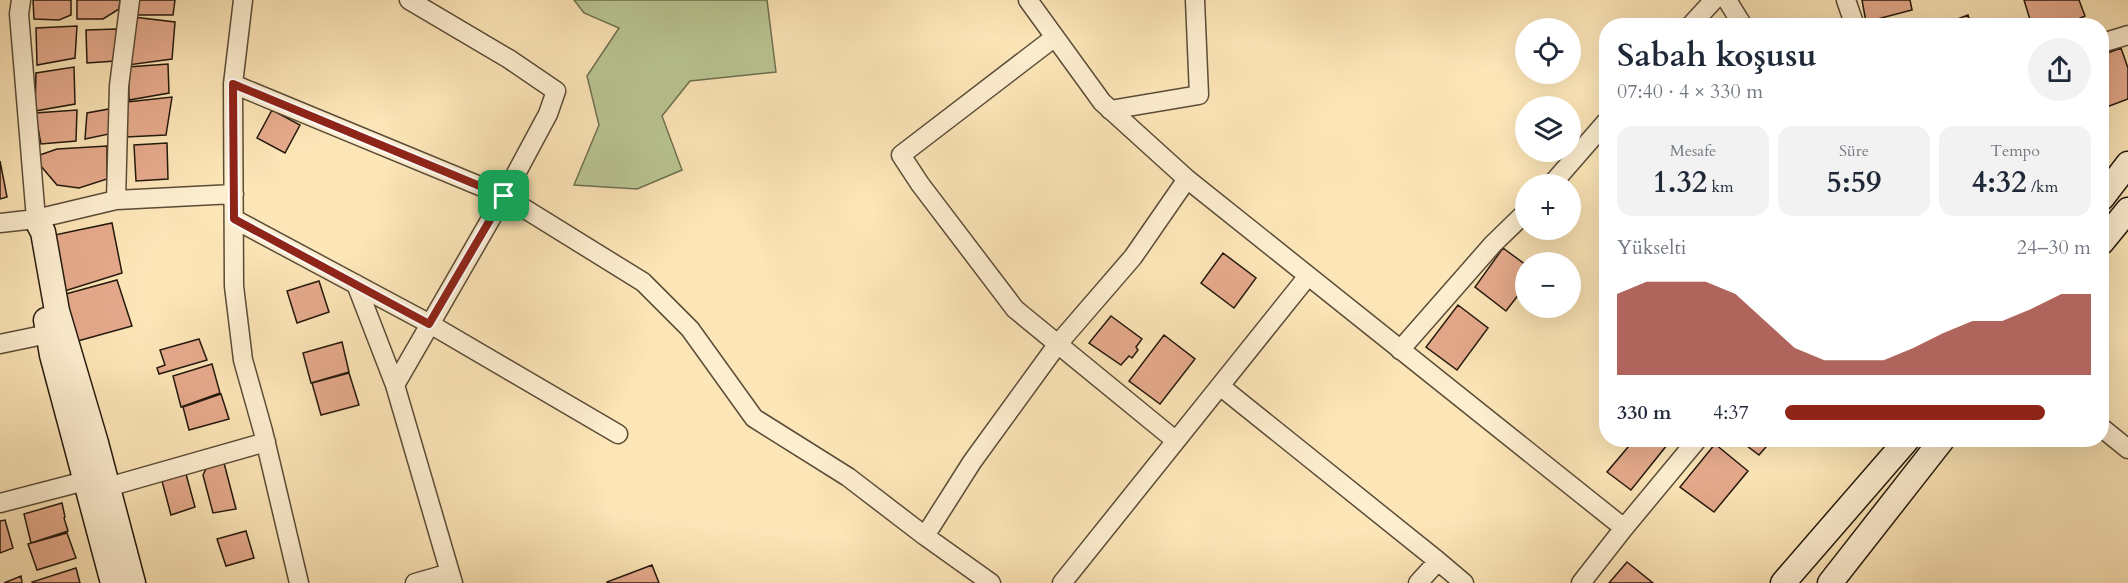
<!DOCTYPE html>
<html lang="tr">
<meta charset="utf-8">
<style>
:root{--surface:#fff;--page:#f2f2f3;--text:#1f2937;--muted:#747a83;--accent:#8f2418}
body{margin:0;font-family:Cardo,serif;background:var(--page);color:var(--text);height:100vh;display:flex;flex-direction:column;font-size:22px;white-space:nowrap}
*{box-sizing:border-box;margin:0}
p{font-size:20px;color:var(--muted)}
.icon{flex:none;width:33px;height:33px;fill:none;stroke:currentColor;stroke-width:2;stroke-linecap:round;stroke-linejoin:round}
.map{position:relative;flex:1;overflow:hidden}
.side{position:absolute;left:1599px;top:18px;width:510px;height:429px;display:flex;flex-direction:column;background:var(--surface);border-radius:24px;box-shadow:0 6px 24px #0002}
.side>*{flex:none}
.fabs{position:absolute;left:1515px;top:18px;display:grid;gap:12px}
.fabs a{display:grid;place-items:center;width:66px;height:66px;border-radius:50%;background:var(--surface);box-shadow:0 6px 24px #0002;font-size:30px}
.pin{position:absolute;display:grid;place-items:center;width:51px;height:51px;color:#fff;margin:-26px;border-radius:12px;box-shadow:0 3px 9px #0006}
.round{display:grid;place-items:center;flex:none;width:63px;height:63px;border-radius:32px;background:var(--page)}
.overview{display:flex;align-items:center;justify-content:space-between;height:102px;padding:0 18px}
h1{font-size:33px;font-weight:800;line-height:45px}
.figures{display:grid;grid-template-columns:repeat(3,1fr);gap:9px;height:102px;padding:6px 18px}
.figures div{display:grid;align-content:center;border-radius:15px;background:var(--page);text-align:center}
.figures b{font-size:30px;font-weight:800}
.figures small{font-size:16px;font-weight:400}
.figures p{font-size:16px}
.chart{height:168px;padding:12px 18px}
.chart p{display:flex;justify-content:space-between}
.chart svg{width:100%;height:108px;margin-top:6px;fill:var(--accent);opacity:.7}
ul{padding:0 18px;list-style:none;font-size:20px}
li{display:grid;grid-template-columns:96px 72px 1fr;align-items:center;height:45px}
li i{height:15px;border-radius:8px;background:var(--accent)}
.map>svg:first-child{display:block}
</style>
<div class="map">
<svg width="2128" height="583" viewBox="0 0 2128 583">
<rect width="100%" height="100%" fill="#fce5b7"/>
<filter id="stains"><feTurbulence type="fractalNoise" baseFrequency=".00333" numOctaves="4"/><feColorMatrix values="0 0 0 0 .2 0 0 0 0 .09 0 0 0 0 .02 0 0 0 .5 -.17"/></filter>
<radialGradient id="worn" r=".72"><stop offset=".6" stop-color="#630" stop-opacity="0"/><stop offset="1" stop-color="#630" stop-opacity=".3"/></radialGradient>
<path fill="#b9c693" stroke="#6e7050" stroke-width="1.5" d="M574,0H767L776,72L690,81L662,116L682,170L637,189L574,185L599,125L587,76L619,28L584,13Z"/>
<path fill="#e5aa8c" stroke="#24190c" stroke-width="1.5" d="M33,0H71V15L59,20L34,19Z
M77,0H120L119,9L103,19H77Z
M139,0H175L173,15H137Z
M1862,0H1910L1912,10L1866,22Z
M2024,0H2079L2085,16L2062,26H2032Z
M1968,15L1971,26H1939Z
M133,17L175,22L172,59L128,65Z
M77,26L75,58L37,65L36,28Z
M117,29L115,61L87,63L86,30Z
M2121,48L2128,68V99L2104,108L2102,102V55Z
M168,64L169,93L129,100L128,67Z
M74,67L75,104L35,111L36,73Z
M172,97L166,135L126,137L127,102Z
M109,109V134L85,139L87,113Z
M77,110L76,141L41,144L35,113Z
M272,110L300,125L285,153L257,138Z
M167,143L168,179L136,181L134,145Z
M107,146V179L79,188L57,185L40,165L37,156L57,149Z
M0,161L7,197L0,199Z
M112,223L122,273L55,294L45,237Z
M1503,248L1526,265V285L1506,311L1475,287Z
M1223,253L1256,278L1234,308L1201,283Z
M117,280L132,326L74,342L62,295Z
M319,281L329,312L297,323L287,291Z
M1458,305L1488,328L1457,370L1426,347Z
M1111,316L1142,339L1136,347L1138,350L1132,358L1129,356L1121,365L1089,343Z
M1164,335L1195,359L1160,404L1129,381Z
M199,339L207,360L159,374L157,368L165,365L160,350Z
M342,342L349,372L311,383L303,353Z
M212,364L220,393L181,407L173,376Z
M349,373L359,405L321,415L312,383Z
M221,394L229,419L189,430L183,407Z
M1634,440H1661L1667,445L1631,490L1607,472Z
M1739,440H1772L1759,455Z
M1715,444L1748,471L1714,512L1680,487Z
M224,463L236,509L213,513L203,475L207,467Z
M186,474L195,507L171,515L162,481Z
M62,503L65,517L64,518L68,531L31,543L24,514Z
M5,520L13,548L0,553V521Z
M246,531L254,558L226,566L217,539Z
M67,533L76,558L37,570L28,544Z
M1627,562L1653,583H1609Z
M652,565L659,583H607V582Z
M76,568L80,583H33L32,582Z
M21,576L22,583H4Z"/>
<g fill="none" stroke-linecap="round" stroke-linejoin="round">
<g stroke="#5a4c37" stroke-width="21">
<path id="street" d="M21,0L19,14L36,219
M243,0L233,84L234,286L243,360L263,431L299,583
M1028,0L1102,102L1187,179L1624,528
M1727,0L1743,26
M1846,0L1855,26
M1690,26L1714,0
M1055,37L901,155L920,184L1015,309L1175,440
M2102,43L2128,35
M233,84L504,196L643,282L690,329L754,418L848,477L925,536L991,583
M1110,110L1199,95L1195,0
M1552,184L1606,122
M116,200L119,86L130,0
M234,219L430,324L618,434
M0,223L36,219L116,200L234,194
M356,284L395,385L453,583
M0,344L48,334
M1400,350L1493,244L1526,212
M395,385L504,196L548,114L556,91L509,59L409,0
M1220,386L1438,561
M2102,428L2128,449
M108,487L266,442
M0,503L85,481
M925,536L972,462L1057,345L1133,257L1187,179
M415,583L450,573
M1062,583L1308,276
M1418,583L1438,561L1464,583
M1581,583L1624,528L1697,440"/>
</g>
<g stroke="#24190c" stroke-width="27">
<path id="secondary" d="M2102,198L2128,164
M36,219L43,232L57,311L96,443L133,583
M2102,242L2128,210
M46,320L52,355L113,583
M1783,583L1907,440
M1830,583L1942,440"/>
</g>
<use href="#street" stroke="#fdeed0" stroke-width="18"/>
<use href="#secondary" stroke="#fdeed0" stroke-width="24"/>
</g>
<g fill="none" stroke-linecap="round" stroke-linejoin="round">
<g stroke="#fff" stroke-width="12">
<path id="route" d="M233,84L504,196L429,324L234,219Z"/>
</g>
<use href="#route" stroke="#8f2418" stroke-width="8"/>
</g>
<rect width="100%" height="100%" filter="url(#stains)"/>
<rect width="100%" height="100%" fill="url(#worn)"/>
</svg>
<div class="fabs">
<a><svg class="icon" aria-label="locate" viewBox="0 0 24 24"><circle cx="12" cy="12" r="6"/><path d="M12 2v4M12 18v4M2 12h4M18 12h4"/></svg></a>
<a><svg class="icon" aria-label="layers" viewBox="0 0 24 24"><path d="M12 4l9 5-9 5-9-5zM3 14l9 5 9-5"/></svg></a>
<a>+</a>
<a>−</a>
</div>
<div class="pin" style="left:504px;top:196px;background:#1e9e55"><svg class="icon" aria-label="arrive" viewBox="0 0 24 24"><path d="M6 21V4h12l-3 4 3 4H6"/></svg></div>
<section class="side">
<div class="overview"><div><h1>Sabah koşusu</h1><p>07:40 · 4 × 330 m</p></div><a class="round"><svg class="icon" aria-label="share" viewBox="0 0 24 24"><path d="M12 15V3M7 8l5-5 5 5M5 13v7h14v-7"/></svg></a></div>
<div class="figures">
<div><p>Mesafe</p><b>1.32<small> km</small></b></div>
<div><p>Süre</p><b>5:59</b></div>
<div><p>Tempo</p><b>4:32<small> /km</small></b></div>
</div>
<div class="chart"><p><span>Yükselti</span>24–30 m</p>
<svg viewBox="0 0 160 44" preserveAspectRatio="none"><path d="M0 44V11L10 6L20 6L30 6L40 11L50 22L60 33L70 38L80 38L90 38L100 33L110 27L120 22L130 22L140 17L150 11L160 11V44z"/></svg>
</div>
<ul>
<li><b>330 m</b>4:37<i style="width:85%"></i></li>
</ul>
</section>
</div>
